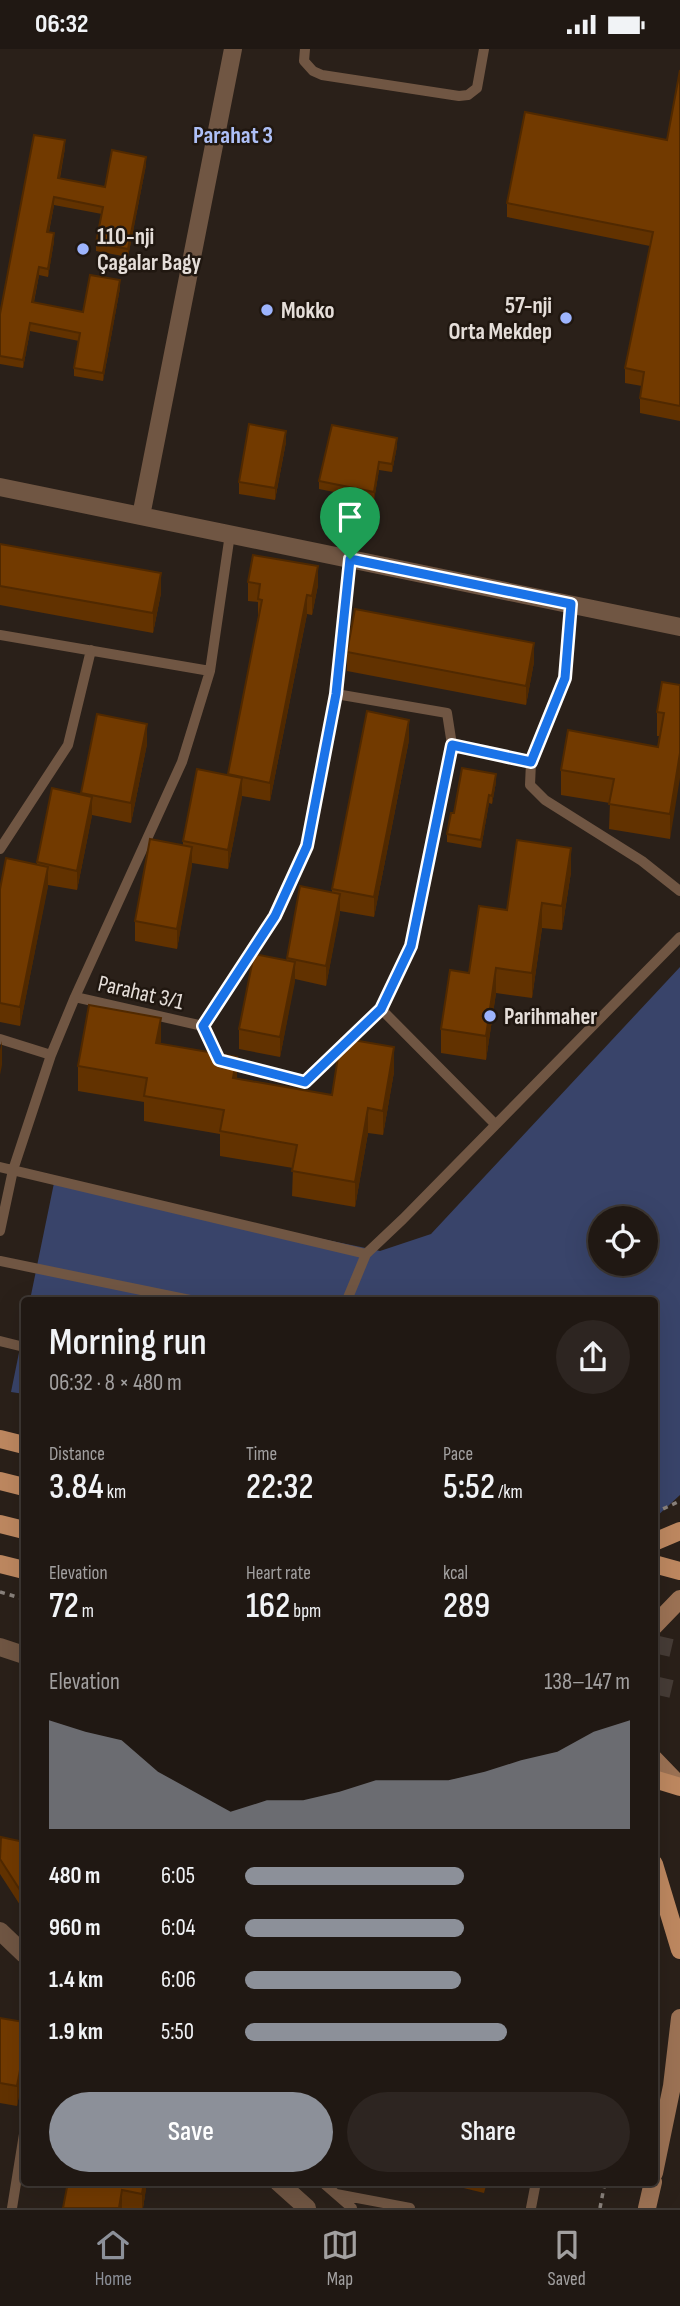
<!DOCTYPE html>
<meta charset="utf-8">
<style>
:root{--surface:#201813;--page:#2d2521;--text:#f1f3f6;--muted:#a2a0a0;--line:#3d3733;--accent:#8c9099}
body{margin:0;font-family:"Sofia Sans Condensed",sans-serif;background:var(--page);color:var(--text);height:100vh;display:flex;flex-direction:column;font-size:26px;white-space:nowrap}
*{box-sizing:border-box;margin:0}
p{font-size:23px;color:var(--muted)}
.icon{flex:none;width:38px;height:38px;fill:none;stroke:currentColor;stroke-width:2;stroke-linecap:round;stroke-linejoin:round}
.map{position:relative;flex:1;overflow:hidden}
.sheet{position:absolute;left:21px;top:1248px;width:637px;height:889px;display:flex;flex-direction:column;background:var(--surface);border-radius:7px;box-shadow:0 7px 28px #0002,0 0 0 2px var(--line)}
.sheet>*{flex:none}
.buttons{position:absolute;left:588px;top:1157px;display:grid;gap:14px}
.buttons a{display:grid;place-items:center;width:70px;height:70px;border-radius:50%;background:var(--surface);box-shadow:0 7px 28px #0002,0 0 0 2px var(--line);font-size:35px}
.pin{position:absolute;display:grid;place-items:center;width:60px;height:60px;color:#fff;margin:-72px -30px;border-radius:50% 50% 50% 0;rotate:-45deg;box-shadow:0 0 7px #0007}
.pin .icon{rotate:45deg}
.round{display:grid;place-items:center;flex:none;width:74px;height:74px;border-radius:37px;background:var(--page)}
.headline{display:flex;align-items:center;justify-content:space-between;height:119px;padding:0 28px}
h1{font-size:38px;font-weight:600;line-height:52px}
.stats{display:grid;grid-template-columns:repeat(3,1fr);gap:10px;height:119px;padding:7px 28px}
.stats div{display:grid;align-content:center}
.stats b{font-size:35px;font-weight:600}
.stats small{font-size:19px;font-weight:400}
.stats p{font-size:19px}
.chart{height:196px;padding:14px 28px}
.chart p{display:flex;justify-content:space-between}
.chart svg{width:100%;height:126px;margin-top:7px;fill:var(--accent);opacity:.7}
.primary-button{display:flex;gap:14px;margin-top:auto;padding:14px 28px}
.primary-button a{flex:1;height:80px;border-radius:42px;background:var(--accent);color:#fff;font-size:28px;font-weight:600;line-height:80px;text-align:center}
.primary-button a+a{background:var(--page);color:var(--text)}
ul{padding:0 28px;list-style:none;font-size:23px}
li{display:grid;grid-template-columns:112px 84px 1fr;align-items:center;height:52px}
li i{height:18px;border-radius:9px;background:var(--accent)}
.status{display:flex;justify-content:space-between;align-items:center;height:49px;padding:0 35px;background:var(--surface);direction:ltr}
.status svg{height:19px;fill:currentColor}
.tabs{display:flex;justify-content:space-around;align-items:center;height:98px;border-top:2px solid var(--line);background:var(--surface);font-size:19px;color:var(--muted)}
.tabs a{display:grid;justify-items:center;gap:4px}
.tabs .active{color:var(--accent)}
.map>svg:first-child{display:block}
</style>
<div class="status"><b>06:32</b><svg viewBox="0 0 49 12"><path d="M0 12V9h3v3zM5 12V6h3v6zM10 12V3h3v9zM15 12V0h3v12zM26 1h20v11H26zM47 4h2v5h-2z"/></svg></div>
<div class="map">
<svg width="680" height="2159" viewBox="0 0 680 2159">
<rect width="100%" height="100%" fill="#2a2019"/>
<path fill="#39446a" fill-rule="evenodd" d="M680,918V1446L655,1469L654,1251H30L54,1134L380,1202L431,1185ZM600,1169H646V1214H600Z
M24,1279V1345L11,1343Z"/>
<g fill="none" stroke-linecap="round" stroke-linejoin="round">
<path stroke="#463c36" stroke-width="18" stroke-dasharray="18 9" stroke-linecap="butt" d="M654,1595L680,1601
M654,1636L680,1642"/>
<path stroke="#8a827c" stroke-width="3.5" stroke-dasharray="5 5" stroke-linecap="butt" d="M654,1464L680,1452
M0,1543L24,1550
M600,2159L605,2133"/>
<path stroke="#705643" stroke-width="10" d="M305,0L304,12L313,22L322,26L459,47L468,46L477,39L484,0
M0,586L210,622
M336,645L447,664L452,696
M531,713L530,736L545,751L642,812L680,842
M0,800L68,696L91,601
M75,948L203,977L219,1011L305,1033L381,960L411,897L452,696L531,713L565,629L571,555
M381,960L495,1075
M203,977L275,867L307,797L336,645L350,510
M0,990L51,1006
M0,1118L366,1205L403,1170L680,888
M0,1182L13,1121L51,1006L75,948L182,713L210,622L230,485
M0,1212L190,1251
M347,1251L366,1205
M0,1292L24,1298
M322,2133L352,2159
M336,2145L410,2159
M12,2159L24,2085
M531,2159L536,2133"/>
<path stroke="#705643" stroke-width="18" d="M0,438L680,578
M141,467L233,0
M0,1598L24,1606
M0,1882L24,1905
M278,2133L307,2159"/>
<path stroke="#9c7254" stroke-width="18" d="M654,1577L680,1550
M654,1710L680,1737
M654,2124L672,2037L680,1969
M647,2159L653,2133"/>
<path stroke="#be8860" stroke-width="18" d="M0,1390L24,1396
M0,1432L24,1438
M0,1475L24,1481
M654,1493L680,1482
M0,1515L24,1521
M654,1515L680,1522
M654,1730L680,1738
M654,1815L680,1901"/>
</g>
<path fill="#623200" d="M680,21V372L640,364V349L642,337L625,334V319L650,197L507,168V154L667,91Z
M65,99L60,129L105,138L146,116L128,208L96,202V194L102,165L54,156L49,183L54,192L48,228L39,226L34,253L83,263L120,239L103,332L74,327V319L79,292L30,282L23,319L0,315V265Z
M286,393L275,451L239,445V433Z
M397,397L392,423L379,421L374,451L319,440V432Z
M0,495L161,544L153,584L0,556Z
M248,533L318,536L312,566L307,565L270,752L242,747L228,820L192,814L177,900L135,892V872L183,796V792L228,726L258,569V553L248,552Z
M347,603L534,613L526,656L347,622Z
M680,636L670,790L609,780L610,754L561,746V721L658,698L659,687H657V663Z
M97,665L147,695L131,774L92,766L77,841L48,836L20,977L0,973V840L37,815V813L81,745Z
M409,691L374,868L340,862L326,937L295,930L280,1008L239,1000V980L332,844V840Z
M496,733L492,755L489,754L481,799L447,793V785L454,764Z
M571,823L562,881L542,879L532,949L496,944L486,1011L441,1004V980L469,924L507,861Z
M161,995L237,1029L332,1046L394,1023L383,1086L368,1084L355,1158L292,1147L293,1119L220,1107V1085L144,1072V1053L78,1042V1017Z
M0,1792L24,1793V1859L20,1856L0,1825Z
M0,1969L24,1973V2020L17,2057L0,2054Z
M56,2133H147L143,2159H63L68,2135Z
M439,2133H487L484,2144Z"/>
<path fill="#502900" d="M65,91V99L58,137V129Z
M146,108V116L128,208V200Z
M54,148V156L47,191V183Z
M54,184V192L48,228V220Z
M39,218V226L32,261V253Z
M120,231V239L103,332V324Z
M30,274V282L23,319V311Z
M286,382V393L275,451V439Z
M397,389V397L392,423V415Z
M379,413V421L374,451V443Z
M318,517V536L312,566V547Z
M161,524V544L153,584V564Z
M307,546V565L270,752V734Z
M534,594V613L526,656V637Z
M409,671V691L374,868V848Z
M147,675V695L131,774V754Z
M680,704V729L670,790V765Z
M496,725V733L492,755V747Z
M242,729V749L228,820V801Z
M489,746V754L481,799V791Z
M92,748V767L77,841V822Z
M192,798V818L177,900V880Z
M571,799V823L562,881V857Z
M48,818V838L20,977V958Z
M340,845V865L326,937V917Z
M542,854V879L532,949V924Z
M295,913V933L280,1008V988Z
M496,919V944L486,1011V987Z
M161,969V993L156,1018V994Z
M2,992V1016L0,1026V1001Z
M394,998V1023L383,1086V1062Z
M237,1008V1033L233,1029Z
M368,1059V1084L355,1158V1133Z
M24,2000V2020L17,2057V2037Z
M144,2133H147L143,2159H142V2145Z
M122,2141V2159H119Z"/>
<path fill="#723a00" stroke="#502900" stroke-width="2" d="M680,21V357L640,349L644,323L625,319L653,183L507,154L525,63L667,91Z
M34,86L65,91L58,129L105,138L112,101L146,108L128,200L96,194L103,158L54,148L47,183L54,184L48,220L39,218L32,253L83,263L90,226L120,231L103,324L74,319L80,284L30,274L23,311L0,307V265Z
M249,375L286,382L275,439L239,433Z
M332,376L397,389L392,415L379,413L374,443L319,432Z
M0,495L161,524L153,564L0,537Z
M253,506L318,517L312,547L307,546L270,734L228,725L262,551L258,550L260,535L248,533Z
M355,560L534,594L526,637L347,603Z
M662,633L680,636V704L670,765L609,755L614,730L561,721L568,681L658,698L664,664L657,663Z
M367,662L409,671L374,848L332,840Z
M97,665L147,675L131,754L81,744Z
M462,719L496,725L492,747L489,746L481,791L447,785L451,764H454Z
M197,720L242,729L228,801L183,792Z
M52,739L92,748L77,822L37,813Z
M150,790L192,798L177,880L135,872Z
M517,791L571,799L562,857L542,854L532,924L496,919L486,987L441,980L450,921L469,924L479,857L507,861Z
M6,809L48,818L20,958L0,954V840Z
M300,837L340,845L326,917L287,909Z
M254,905L295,913L280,988L239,980Z
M89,956L161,969L156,994L237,1008L233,1029L332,1046L341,989L394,998L383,1062L368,1059L355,1133L292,1122L297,1096L220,1082L224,1061L144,1047L147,1029L78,1017Z
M1,1788L24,1793V1844L20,1841L0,1810Z
M0,1969L24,1973V2000L17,2037L0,2034Z
M68,2133H144L142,2145L122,2141L119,2159H63Z"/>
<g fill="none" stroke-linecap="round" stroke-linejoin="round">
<g stroke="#fff" stroke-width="14">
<path id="route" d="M350,510L571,555L565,629L531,713L452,696L411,897L381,960L305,1033L219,1011L203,977L275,867L307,797L336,645Z"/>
</g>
<use href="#route" stroke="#1a73e8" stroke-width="9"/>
</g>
<g fill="#9db4fd" stroke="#201710" stroke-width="2.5">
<circle cx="83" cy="200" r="7"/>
<circle cx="267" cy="261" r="7"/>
<circle cx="566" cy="269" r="7"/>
<circle cx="490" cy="967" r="7"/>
</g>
<g text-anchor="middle" stroke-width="5" stroke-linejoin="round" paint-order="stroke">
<g font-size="23" font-weight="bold" fill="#e5ded9" stroke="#201710" text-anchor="start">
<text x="97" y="195">110-nji<tspan x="97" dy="26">Çagalar Bagy</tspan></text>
<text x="552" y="264" text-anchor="end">57-nji<tspan x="552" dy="26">Orta Mekdep</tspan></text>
<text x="281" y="269">Mokko</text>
<text x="504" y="975">Parihmaher</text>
</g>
<g font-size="23" fill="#e5ded9" stroke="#201710">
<text transform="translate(141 943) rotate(13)" y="8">Parahat 3/1</text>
</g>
<g font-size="24" font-weight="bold" fill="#aec0f7" stroke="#201710">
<text x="233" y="94">Parahat 3</text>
</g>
</g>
</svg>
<div class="buttons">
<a><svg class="icon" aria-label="locate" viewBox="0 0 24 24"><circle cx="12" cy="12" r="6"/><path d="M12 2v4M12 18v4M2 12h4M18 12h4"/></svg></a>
</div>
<div class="pin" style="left:350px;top:510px;background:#1e9e55"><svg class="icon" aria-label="arrive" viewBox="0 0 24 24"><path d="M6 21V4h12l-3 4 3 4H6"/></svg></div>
<section class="sheet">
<div class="headline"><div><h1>Morning run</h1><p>06:32 · 8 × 480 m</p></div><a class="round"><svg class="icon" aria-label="share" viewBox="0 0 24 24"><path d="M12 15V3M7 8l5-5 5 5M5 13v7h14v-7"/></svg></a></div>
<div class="stats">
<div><p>Distance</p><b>3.84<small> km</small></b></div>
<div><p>Time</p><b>22:32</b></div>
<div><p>Pace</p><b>5:52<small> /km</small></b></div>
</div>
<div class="stats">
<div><p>Elevation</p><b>72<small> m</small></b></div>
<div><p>Heart rate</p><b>162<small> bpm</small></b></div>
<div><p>kcal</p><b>289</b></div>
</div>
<div class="chart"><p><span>Elevation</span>138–147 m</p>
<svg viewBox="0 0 160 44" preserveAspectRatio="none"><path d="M0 44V6L10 10L20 13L30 24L40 31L50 38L60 34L70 34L80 31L90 27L100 27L110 27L120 24L130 20L140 17L150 10L160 6V44z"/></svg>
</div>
<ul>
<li><b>480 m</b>6:05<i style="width:57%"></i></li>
<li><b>960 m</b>6:04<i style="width:57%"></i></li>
<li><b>1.4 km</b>6:06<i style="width:56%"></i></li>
<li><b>1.9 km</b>5:50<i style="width:68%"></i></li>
</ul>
<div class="primary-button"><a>Save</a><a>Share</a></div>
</section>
</div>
<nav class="tabs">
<a class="active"><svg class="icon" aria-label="home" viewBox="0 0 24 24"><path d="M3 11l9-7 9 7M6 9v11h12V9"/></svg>Home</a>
<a><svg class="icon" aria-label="map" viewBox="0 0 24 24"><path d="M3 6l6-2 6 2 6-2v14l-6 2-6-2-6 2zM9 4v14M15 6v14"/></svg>Map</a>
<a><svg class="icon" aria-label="saved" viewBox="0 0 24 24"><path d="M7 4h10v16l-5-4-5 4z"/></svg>Saved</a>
</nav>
